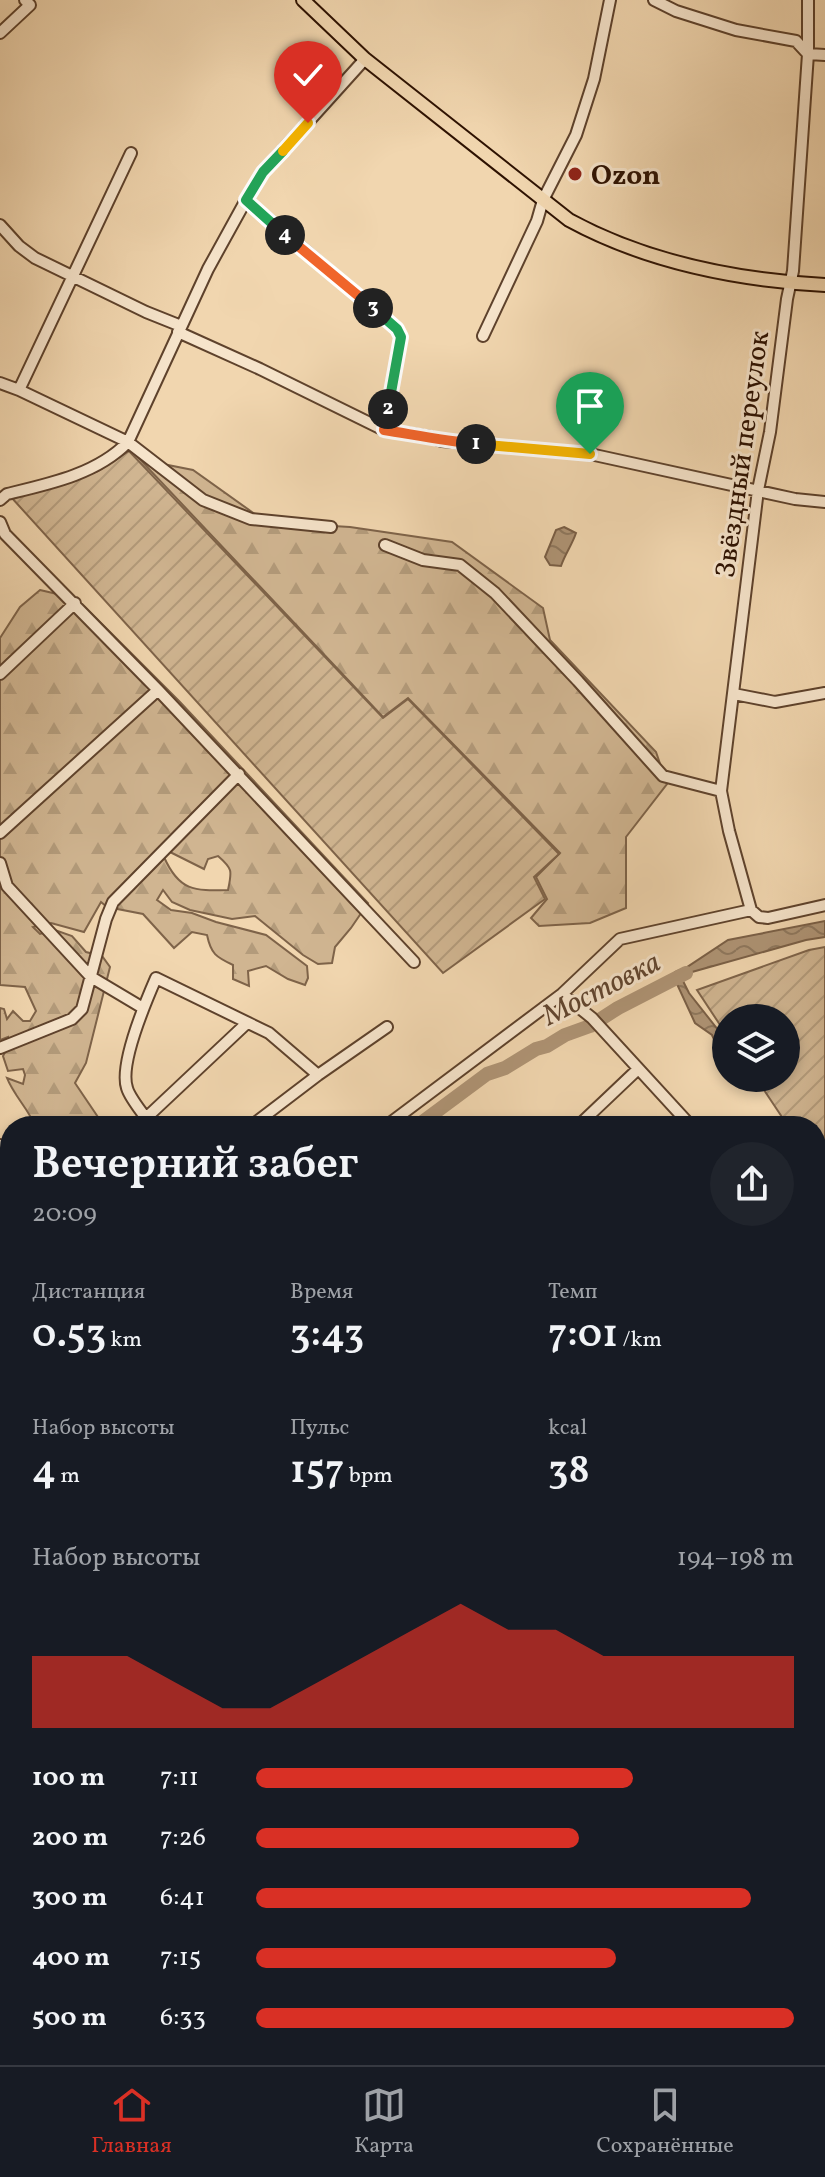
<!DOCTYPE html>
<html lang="ru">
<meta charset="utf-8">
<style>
:root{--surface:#171b24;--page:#20242c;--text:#f1f3f6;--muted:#9ea1a6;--line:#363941;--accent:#d93025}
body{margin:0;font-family:Vollkorn,serif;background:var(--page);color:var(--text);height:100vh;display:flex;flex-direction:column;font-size:30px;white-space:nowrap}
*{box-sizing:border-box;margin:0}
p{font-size:26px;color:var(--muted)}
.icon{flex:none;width:44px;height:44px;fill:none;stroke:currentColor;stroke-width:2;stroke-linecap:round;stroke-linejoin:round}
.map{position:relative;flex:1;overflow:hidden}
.details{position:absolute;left:0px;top:1116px;width:826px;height:950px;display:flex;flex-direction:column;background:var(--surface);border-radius:32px 32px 0 0;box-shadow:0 4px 12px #0003}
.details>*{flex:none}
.fabs{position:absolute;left:712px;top:1004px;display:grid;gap:16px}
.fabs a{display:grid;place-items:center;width:88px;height:88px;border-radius:50%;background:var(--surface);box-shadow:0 4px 12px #0003;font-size:40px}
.pin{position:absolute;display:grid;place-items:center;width:68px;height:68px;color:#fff;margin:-82px -34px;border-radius:50% 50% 50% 0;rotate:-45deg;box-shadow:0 0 8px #0007}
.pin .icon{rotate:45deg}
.km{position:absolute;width:40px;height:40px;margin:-20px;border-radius:50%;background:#222;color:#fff;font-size:22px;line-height:40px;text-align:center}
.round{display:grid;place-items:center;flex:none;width:84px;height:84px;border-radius:42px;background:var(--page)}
.headline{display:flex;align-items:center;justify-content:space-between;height:136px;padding:0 32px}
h1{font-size:44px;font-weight:600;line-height:60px}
.metrics{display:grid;grid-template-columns:repeat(3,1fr);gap:12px;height:136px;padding:8px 32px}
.metrics div{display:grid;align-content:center}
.metrics b{font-size:40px;font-weight:600}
.metrics small{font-size:22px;font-weight:400}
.metrics p{font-size:22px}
.chart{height:224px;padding:16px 32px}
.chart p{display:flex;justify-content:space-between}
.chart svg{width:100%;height:144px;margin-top:8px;fill:var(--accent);opacity:.7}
ul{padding:0 32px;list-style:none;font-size:26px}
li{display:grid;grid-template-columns:128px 96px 1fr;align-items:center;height:60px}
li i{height:20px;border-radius:10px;background:var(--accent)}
.menu{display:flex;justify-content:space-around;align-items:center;height:112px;border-top:2px solid var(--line);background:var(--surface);font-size:22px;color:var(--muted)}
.menu a{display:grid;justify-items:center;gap:4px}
.menu .current{color:var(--accent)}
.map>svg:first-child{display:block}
</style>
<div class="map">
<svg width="825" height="2065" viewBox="0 0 825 2065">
<defs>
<pattern id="forest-firs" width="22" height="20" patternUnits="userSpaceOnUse" patternTransform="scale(2)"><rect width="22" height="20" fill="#d0b591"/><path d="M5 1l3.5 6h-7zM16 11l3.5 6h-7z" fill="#b39b7b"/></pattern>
<pattern id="wetland-marsh" width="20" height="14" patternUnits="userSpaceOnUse" patternTransform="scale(2)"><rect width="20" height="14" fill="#d0b591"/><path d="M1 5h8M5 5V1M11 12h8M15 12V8" fill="none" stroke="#b39b7b"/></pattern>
<pattern id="garden-furrows" width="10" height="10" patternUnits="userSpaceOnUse" patternTransform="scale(2)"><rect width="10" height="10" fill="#d0b591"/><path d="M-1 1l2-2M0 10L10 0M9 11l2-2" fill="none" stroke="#b39b7b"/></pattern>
<pattern id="water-waves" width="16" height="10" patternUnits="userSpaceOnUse" patternTransform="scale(2)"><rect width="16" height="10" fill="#ae9374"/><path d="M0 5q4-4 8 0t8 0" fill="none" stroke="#8e775d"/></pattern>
</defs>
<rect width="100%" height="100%" fill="#f1d6af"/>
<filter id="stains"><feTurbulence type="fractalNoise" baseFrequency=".0025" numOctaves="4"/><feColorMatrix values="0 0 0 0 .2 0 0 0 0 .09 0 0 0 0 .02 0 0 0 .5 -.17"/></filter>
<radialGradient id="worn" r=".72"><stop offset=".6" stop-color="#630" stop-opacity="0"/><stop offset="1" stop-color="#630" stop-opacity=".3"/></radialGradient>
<path fill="url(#forest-firs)" stroke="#7e6349" stroke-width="2" fill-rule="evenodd" d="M131,450H147L163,464L193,470L266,522L350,527L452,542L543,608L550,640L656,752L667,784L626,837V908L590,923L539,926L531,918L547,899L536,877L560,853L408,698L383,717Z
M40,590L74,598L85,607L179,701L368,903L351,928L335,947L332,963L318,964L303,955L255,916L232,919L190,910L172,902L163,890L157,900L171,910L192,913L216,922L266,935L307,966L308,978L305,985L288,979L266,966L248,971L249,986L233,979V965C216,957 211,954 207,935L192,932L174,948L143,914L107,907L101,902L84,932L51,923L33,927L40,934L55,930L72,936L86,952L102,956L110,967L86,1063L75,1083L104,1126H35C28,1108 14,1096 7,1078L23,1084L25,1075L23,1069L8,1071L3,1056L8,1047V1037L0,1040V1008L4,1009L7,1019L13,1011L23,1021H30L36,1011L25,987L0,985V638L20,607ZM170,852L204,869L208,859L218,856C233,869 232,871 228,890C194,891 179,891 164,857Z
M825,1749V2065H793L791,2056H816V1775Z"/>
<path fill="url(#wetland-marsh)" stroke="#7e6349" stroke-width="2" d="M10,1409V1582L0,1557V1414Z
M0,1789L10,1816V2056H108L112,2065H0Z
M201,2056H595L601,2065H205Z"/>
<path fill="url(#garden-furrows)" stroke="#7e6349" stroke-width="2" d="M129,451L383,718L408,699L559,854L534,877L545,899L443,973L11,497L69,482L98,471Z
M825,947V1181L816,1168V1126H788L756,1078H786V1018H726V1034L697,990L809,950Z
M825,1683V1937L816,1930V1707Z"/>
<path fill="url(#water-waves)" stroke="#7a5f46" stroke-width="2" d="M564,527L576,533C572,545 565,554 561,566L550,565L545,557L556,530Z
M825,921V937L806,940L692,972L682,979L689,993L726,1040L725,1064L712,1035L695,1023L677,984L670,982L675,972L687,967L728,940Z"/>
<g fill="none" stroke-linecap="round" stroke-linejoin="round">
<path stroke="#7a5f46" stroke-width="2" d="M429,1116L436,1126
M816,1188L825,1201
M0,1906L10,1896"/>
<path stroke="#ae9374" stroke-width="14" d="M417,1126L487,1074L505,1068L536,1049L547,1046L565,1035L590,1026L618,1008L686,973
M0,1428L10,1423"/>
<g stroke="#5e422c" stroke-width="14">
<path id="minor" d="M654,0L676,11L736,30L796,41L808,54L825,55
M0,33L30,5L25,0
M246,200L397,329L401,337L384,430
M0,225L19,246L35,258L146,312L181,326
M178,332L260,369L384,430L430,437L442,441L590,454L795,499L825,502
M483,336L537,221L543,200L576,135L594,79L610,0
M0,383L19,390L128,442L203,500L251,519L331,527
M19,390L131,153
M0,500L7,494C49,484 97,474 128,442L208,269L246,200L263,172L365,59
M0,522L5,534L158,690L414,962
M385,545L423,560L460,565L495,593L578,681L663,776L721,791
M0,674L75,603
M734,694L775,702L825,693
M0,833L158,690
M0,863L7,886L91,977L143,1008
M751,910L729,831L721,791L758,490L770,432L787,299L793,271L808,54V0
M751,910L759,917L768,918L825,905
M562,994L592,1018L691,1126
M0,1048L72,1019L82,1009L106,919L113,902L239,774
M146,1118L247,1023
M152,1126C145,1116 130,1099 127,1088C119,1064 146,1001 156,978L269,1033L318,1075
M251,1126L318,1075L387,1027
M386,1126L562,994L620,939L751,910
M578,1126L638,1069
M0,1145L10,1168
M816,1262L825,1272
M816,1439L825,1449
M816,1602L825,1610
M816,1697L825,1674
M699,2065L709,2056"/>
</g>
<g stroke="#2d1101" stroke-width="16">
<path id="major" d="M303,0L365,59L569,220C648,263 736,280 825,285"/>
</g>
<g stroke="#2d1101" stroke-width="20">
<path id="highway" d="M0,1651L10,1678
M0,1691L10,1718
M145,2056L149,2065
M160,2056L164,2065"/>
</g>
<use href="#minor" stroke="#f6e4cb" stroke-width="10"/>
<use href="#major" stroke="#f1d6af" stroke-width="12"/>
<use href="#highway" stroke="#f1d6af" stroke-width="16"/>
</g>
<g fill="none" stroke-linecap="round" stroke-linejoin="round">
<g stroke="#fff" stroke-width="16">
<path id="split-1" d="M476,444L590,454"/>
</g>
<g stroke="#fff" stroke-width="16">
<path id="split-2" d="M388,409L384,430C415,435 445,441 476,444"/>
</g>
<g stroke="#fff" stroke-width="16">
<path id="split-3" d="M373,308L397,329L401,337L388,409"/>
</g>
<g stroke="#fff" stroke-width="16">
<path id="split-4" d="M285,235L373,308"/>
</g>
<g stroke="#fff" stroke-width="16">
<path id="split-5" d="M283,151L263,172L246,200L285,235"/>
</g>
<g stroke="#fff" stroke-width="16">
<path id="split-6" d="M283,151L308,123"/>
</g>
<use href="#split-1" stroke="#f5b400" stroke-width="10"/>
<use href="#split-2" stroke="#f0652b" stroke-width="10"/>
<use href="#split-3" stroke="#22a559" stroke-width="10"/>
<use href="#split-4" stroke="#f0652b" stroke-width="10"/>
<use href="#split-5" stroke="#22a559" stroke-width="10"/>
<use href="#split-6" stroke="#f5b400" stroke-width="10"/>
</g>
<circle fill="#8f2418" stroke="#f6e4cb" stroke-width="3" cx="575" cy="174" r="8"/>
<g text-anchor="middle" stroke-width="6" stroke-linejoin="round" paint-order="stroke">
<g font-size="28" font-weight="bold" fill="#2d1101" stroke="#f6e4cb" text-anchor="start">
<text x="591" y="184">Ozon</text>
</g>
<g font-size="28" fill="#2d1101" stroke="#f6e4cb">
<text transform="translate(741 454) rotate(-82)" y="10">Звёздный переулок</text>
</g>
<g font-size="30" font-style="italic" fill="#61452f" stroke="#f6e4cb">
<text transform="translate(601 988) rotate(-27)" y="10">Мостовка</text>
</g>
</g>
<rect width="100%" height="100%" filter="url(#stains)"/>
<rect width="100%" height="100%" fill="url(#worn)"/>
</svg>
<div class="fabs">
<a><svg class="icon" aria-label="layers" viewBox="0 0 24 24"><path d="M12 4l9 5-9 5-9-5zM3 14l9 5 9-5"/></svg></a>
</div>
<div class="pin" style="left:590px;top:454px;background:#1e9e55"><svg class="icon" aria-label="arrive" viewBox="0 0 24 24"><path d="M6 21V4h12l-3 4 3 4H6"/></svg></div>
<div class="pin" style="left:308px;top:123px;background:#d93025"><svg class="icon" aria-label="check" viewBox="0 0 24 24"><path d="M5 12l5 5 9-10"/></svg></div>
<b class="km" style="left:476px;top:444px">1</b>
<b class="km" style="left:388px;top:409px">2</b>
<b class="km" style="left:373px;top:308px">3</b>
<b class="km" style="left:285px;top:235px">4</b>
<section class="details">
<div class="headline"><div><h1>Вечерний забег</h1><p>20:09</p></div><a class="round"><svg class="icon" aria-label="share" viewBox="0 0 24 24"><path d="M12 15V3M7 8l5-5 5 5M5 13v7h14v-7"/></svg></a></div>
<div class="metrics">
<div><p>Дистанция</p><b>0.53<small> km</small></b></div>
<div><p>Время</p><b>3:43</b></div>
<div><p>Темп</p><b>7:01<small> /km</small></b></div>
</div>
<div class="metrics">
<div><p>Набор высоты</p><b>4<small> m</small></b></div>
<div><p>Пульс</p><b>157<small> bpm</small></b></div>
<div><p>kcal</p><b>38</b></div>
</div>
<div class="chart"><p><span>Набор высоты</span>194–198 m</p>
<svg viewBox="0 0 160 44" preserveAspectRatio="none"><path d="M0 44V22L10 22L20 22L30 30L40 38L50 38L60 30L70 22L80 14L90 6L100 14L110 14L120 22L130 22L140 22L150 22L160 22V44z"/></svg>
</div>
<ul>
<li><b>100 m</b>7:11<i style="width:70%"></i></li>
<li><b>200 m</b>7:26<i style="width:60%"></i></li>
<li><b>300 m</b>6:41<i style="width:92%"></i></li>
<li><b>400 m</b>7:15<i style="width:67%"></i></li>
<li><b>500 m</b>6:33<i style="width:100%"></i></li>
</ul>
</section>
</div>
<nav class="menu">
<a class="current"><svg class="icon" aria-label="home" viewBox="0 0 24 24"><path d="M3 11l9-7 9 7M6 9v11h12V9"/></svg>Главная</a>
<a><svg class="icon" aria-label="map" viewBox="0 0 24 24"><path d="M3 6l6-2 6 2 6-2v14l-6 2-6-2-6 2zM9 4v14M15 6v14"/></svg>Карта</a>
<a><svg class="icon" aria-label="saved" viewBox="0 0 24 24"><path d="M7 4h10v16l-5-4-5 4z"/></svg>Сохранённые</a>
</nav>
